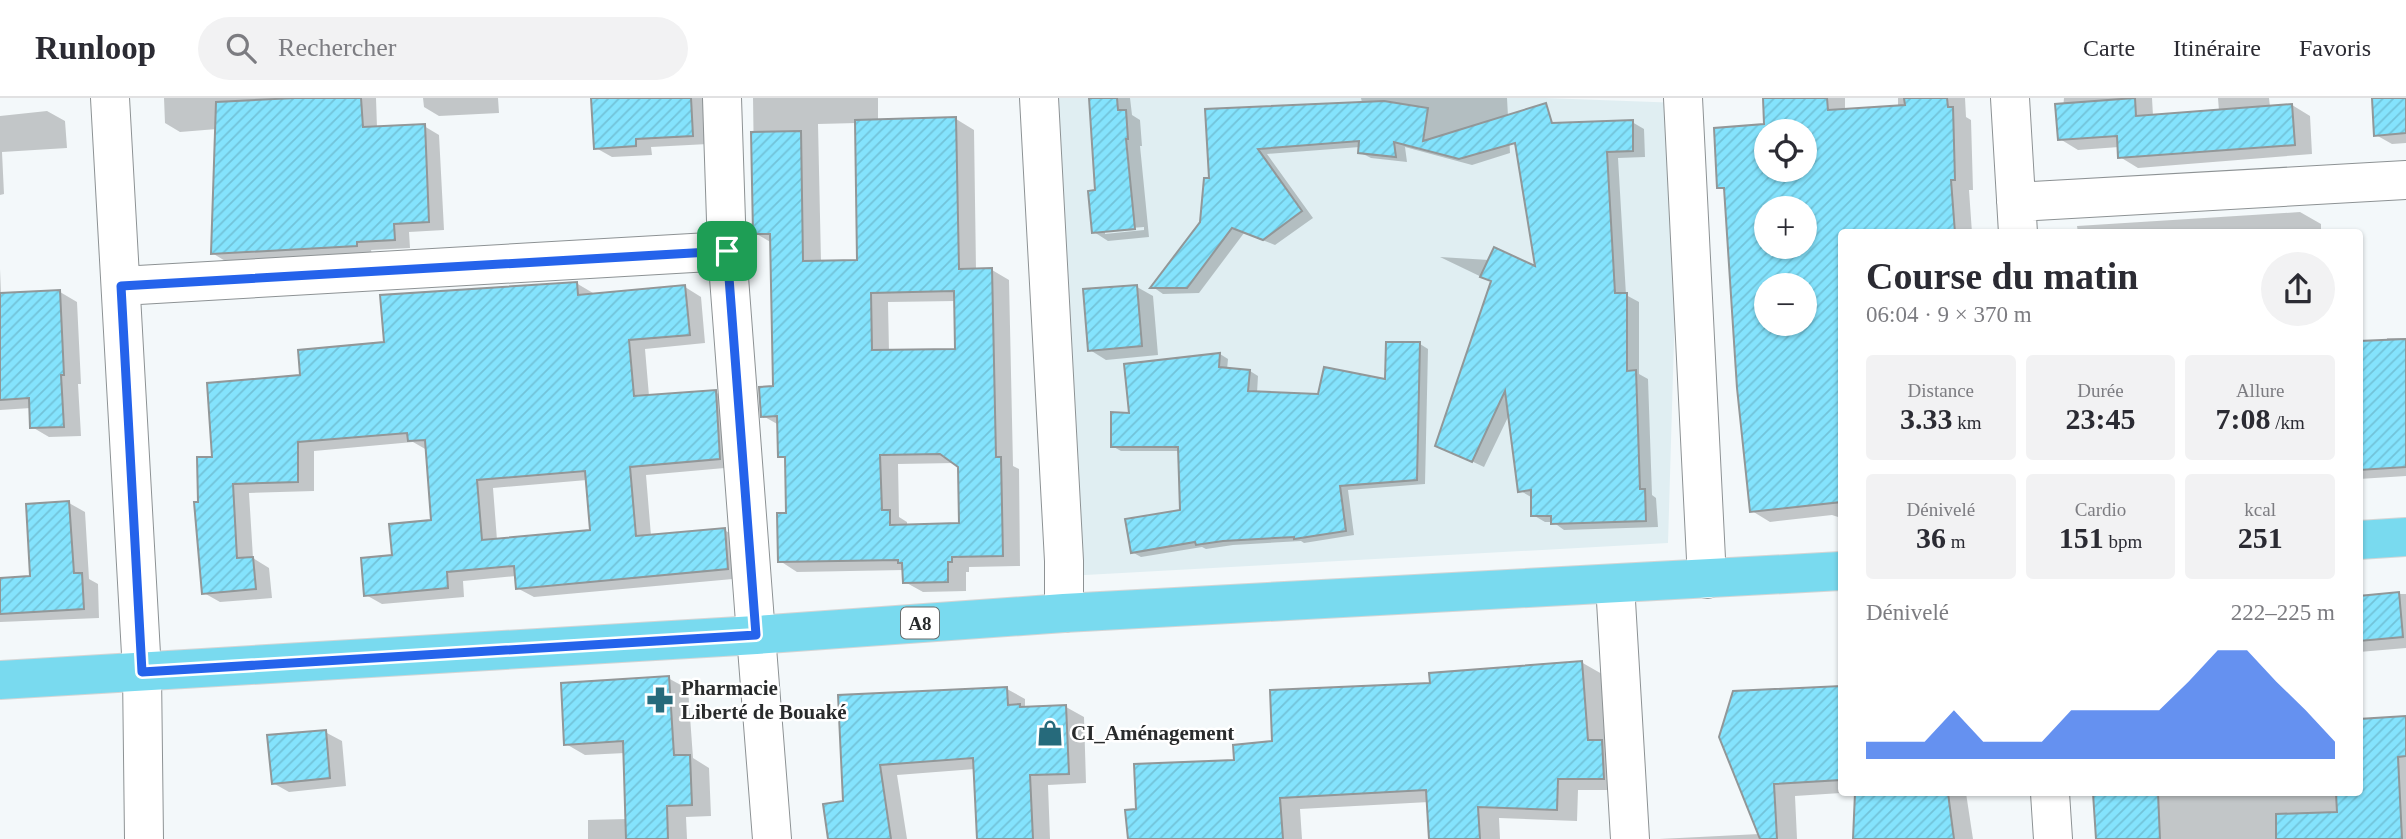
<!DOCTYPE html>
<html lang="fr">
<meta charset="utf-8">
<style>
:root{--surface:#fff;--page:#f2f2f3;--text:#2b2b33;--muted:#7c7c81;--line:#e1e1e2;--accent:#2563eb}
body{margin:0;font-family:"Times New Roman",serif;background:var(--page);color:var(--text);height:100vh;display:flex;flex-direction:column;font-size:26px;white-space:nowrap}
*{box-sizing:border-box;margin:0}
p{font-size:23px;color:var(--muted)}
.icon{flex:none;width:38px;height:38px;fill:none;stroke:currentColor;stroke-width:2;stroke-linecap:round;stroke-linejoin:round}
.map{position:relative;flex:1;overflow:hidden}
.panel{position:absolute;left:1838px;top:131px;width:525px;height:567px;display:flex;flex-direction:column;background:var(--surface);border-radius:7px;box-shadow:0 2px 5px #0004}
.panel>*{flex:none}
.tools{position:absolute;left:1754px;top:21px;display:grid;gap:14px}
.tools a{display:grid;place-items:center;width:63px;height:63px;border-radius:50%;background:var(--surface);box-shadow:0 2px 5px #0004;font-size:35px}
.pin{position:absolute;display:grid;place-items:center;width:60px;height:60px;color:#fff;margin:-30px;border-radius:14px;box-shadow:0 4px 10px #0006}
.round{display:grid;place-items:center;flex:none;width:74px;height:74px;border-radius:37px;background:var(--page)}
.headline{display:flex;align-items:center;justify-content:space-between;height:119px;padding:0 28px}
h1{font-size:38px;font-weight:700;line-height:52px}
.figures{display:grid;grid-template-columns:repeat(3,1fr);gap:10px;height:119px;padding:7px 28px}
.figures div{display:grid;align-content:center;border-radius:7px;background:var(--page);text-align:center}
.figures b{font-size:30px;font-weight:700}
.figures small{font-size:19px;font-weight:400}
.figures p{font-size:19px}
.chart{height:196px;padding:14px 28px}
.chart p{display:flex;justify-content:space-between}
.chart svg{width:100%;height:126px;margin-top:7px;fill:var(--accent);opacity:.7}
header{display:flex;align-items:center;gap:42px;box-sizing:border-box;height:98px;padding:0 35px;background:var(--surface);border-bottom:2px solid var(--line)}
header strong{font-size:33px}
nav{display:flex;gap:38px;margin-inline-start:auto;font-size:24px}
.search{width:490px;height:63px;background:var(--page);display:flex;align-items:center;gap:18px;box-sizing:border-box;padding:0 24px;border-radius:38px;color:var(--muted);font-size:26px}
.map>svg:first-child{display:block}
</style>
<header>
<strong>Runloop</strong>
<div class="search"><svg class="icon" aria-label="search" viewBox="0 0 24 24"><circle cx="10" cy="10" r="6"/><path d="M15 15l6 6"/></svg>Rechercher</div>
<nav><a>Carte</a><a>Itinéraire</a><a>Favoris</a></nav>
</header>
<div class="map">
<svg width="2406" height="741" viewBox="0 0 2406 741">
<defs>
<pattern id="building-hatch" width="6" height="6" patternUnits="userSpaceOnUse" patternTransform="scale(1.75)"><rect width="6" height="6" fill="#84e3fd"/><path d="M-1 1l2-2M0 6l6-6M5 7l2-2" fill="none" stroke="#72c3d9"/></pattern>
</defs>
<rect width="100%" height="100%" fill="#f3f8fa"/>
<path fill="#e0eef2" d="M1041,0H1545L1681,5L1668,445L1067,478Z"/>
<path fill="#0003" fill-rule="evenodd" d="M164,0H376L377,30L424,28L439,37L444,132L409,134L410,150L371,152L372,156L227,164L212,155L217,31L180,34L165,25Z
M423,0H498L499,15L439,18L424,9Z
M591,0H706L708,46L651,49L652,57L612,59L596,50Z
M753,0H878V23L956,21L974,32L976,172H992L1009,182L1013,368L1019,371L1020,468L969,469V474H966V493L923,494L905,484L904,472L797,474L780,463L788,416L787,362L780,358L779,327L763,318L775,290L772,145L755,135ZM857,25L859,163L821,164L818,26ZM956,203L957,252L889,254L888,204ZM955,365L960,368L961,427L907,428V424L899,419L898,366Z
M1089,0H1130L1132,17L1140,22L1142,48H1140L1149,139L1108,143L1094,134L1097,94ZM1144,129V132L1105,136V132Z
M1361,0H1507L1510,55L1472,67L1405,49L1407,64L1371,60L1359,54L1360,49L1267,56L1313,120L1275,147L1244,135L1199,195L1163,196L1153,189L1201,125L1211,82L1207,12L1362,5Z
M1764,0H1845V13L1898,9V0H1965L1966,19L1971,22L1973,92H1969L1972,135H1841V420L1832,417L1770,424L1752,413L1726,93L1719,89L1766,28ZM1766,33H1804V72H1766ZM1766,110H1804V149H1766ZM1766,187H1804V226H1766Z
M2064,0H2152L2153,18L2219,13L2218,0H2269L2270,9L2292,7L2310,18L2312,56L2138,70L2120,59L2119,49L2078,52L2060,41Z
M2373,0H2406V45L2392,46L2376,37Z
M47,13L65,23L67,50L2,54L4,96L0,97V18Z
M1632,24L1644,31L1645,59L1618,60L1626,197L1639,204V276L1648,281L1652,397L1656,400L1658,429L1564,432L1553,424H1545L1533,417L1531,399L1519,392L1510,315L1484,369L1437,347L1492,184L1440,159L1522,164L1538,171L1527,110Z
M2300,114L2321,126V135H2078L2077,128Z
M0,171L1,196L60,194L77,204L81,286H78L81,338L49,339L32,329L31,310L0,312Z
M576,185L593,195V198L685,189L701,199L705,245L645,251L649,298L715,294L732,304L736,369L646,377L651,438L724,432L741,441L744,480L534,499L517,490L516,478L463,483L464,499L382,506L366,497L394,459L433,424L427,352L413,344L314,353V393L249,395L253,460L269,470L272,500L220,504L204,495L200,406L214,361L301,279L386,245ZM587,382L592,434L497,442L493,390Z
M1137,189L1153,198L1158,257L1106,262L1090,252Z
M2387,240H2406V378L2359,381V245L2387,244Z
M1420,246L1428,251L1425,386L1348,392L1354,437L1304,445L1301,443L1233,447L1206,451L1202,449L1141,459L1132,454L1182,413L1180,353H1121L1112,348L1131,316L1126,267L1220,256L1228,261L1227,272L1250,273L1258,278L1257,295L1319,298L1387,284Z
M69,405L85,414L89,481L98,486L99,520L0,524V481L32,479Z
M2393,496H2406V550L2359,554V499Z
M1581,564L1602,576L1624,692H1578L1577,723L1499,720L1500,741H1431L1429,704L1300,711L1302,741H1129L1137,713L1274,644L1432,587Z
M668,580L688,591L693,660L709,670L711,718L686,719L687,741H588V722L627,721L625,655L585,657L566,646Z
M1841,590V695L1795,698L1797,741H1659L1759,736L1721,639Z
M1007,591L1025,601V611L1066,609L1084,619L1086,685L1048,687L1050,741H979L975,671L897,677L907,741H830L845,705L840,599Z
M2406,620V741H2097L2095,695H2359V623Z
M325,634L342,643L346,688L289,694L273,685Z
M1857,695H1966L1973,741H1855Z"/>
<path fill="url(#building-hatch)" stroke="#929798" stroke-width="2" fill-rule="evenodd" d="M295,0H361L363,29L425,26L429,124L394,126L395,142L357,144V148L211,156L216,4Z
M591,0H691L693,38L636,41V48L594,51Z
M1089,0H1117L1118,12H1126L1128,41H1126L1135,131L1092,135L1088,93L1095,92Z
M1763,0H1827L1828,12L1905,7L1904,0H1947L1948,9H1953L1955,82H1951L1955,135H1841V404L1750,414L1737,290L1724,90H1717L1714,30L1764,26ZM1766,33H1804V72H1766ZM1766,110H1804V149H1766ZM1766,187H1804V226H1766Z
M2135,0L2136,18L2292,6L2295,47L2118,60L2117,38L2058,42L2055,6Z
M2372,0H2406V35L2374,38Z
M1384,3L1428,10L1423,43L1546,5L1552,25L1633,22V53L1607,54L1615,195H1627V273L1636,272L1640,391H1645L1646,423L1551,426V418H1531V392L1518,394L1505,293L1472,364L1435,348L1491,183L1480,179L1494,149L1535,168L1515,45L1459,61L1394,44L1396,59L1358,55L1359,43L1258,51L1302,113L1263,142L1232,130L1187,190H1150L1200,124L1204,80H1209L1205,11Z
M956,19L959,171L992,170L996,359H1001L1003,458L952,459V464H948V484L903,485L902,465H898V462L778,464L777,415H786L785,359H778L777,318L761,319L759,289L773,288L770,136H753L751,34L801,33L803,163L857,162L855,22ZM954,193L955,251L872,252L871,195ZM940,356L958,369L959,425L890,427V412H882L880,357Z
M577,184L578,197L685,187L690,237L629,242L634,298L716,292L720,361L630,369L636,438L725,430L728,471L516,491L514,468L447,474L448,490L364,498L361,460L392,457L389,426L431,422L425,342L408,343L407,335L298,344V384L233,386L237,460L253,459L256,491L202,496L194,404H198L197,359H212L207,285L300,277L298,252L384,244L380,197ZM585,373L590,432L482,442L477,382Z
M1137,187L1142,248L1088,253L1083,191Z
M60,192L64,277H61L64,329L30,330L29,300L0,302V195Z
M2406,241V369L2359,372V243Z
M1386,244H1420L1417,382L1340,388L1346,433L1294,441V439L1223,443L1196,447L1195,444L1131,455L1125,421L1180,412L1178,349H1111V314L1129,315L1124,266L1220,255L1219,269L1250,272L1248,293L1318,296L1324,269L1385,281Z
M69,403L74,475H82L84,511L0,516V480L30,478L26,406Z
M2399,494L2403,539L2359,543V498Z
M1582,563L1588,642H1602L1604,681H1558L1557,712L1478,709L1480,741H1429L1426,692L1280,700L1283,741H1128L1125,712L1136,711L1134,666L1234,662L1233,647L1272,643L1270,592L1430,585L1429,575Z
M669,578L674,657H690L692,707L667,708L668,741H626L623,643L564,647L561,585Z
M1841,588V682L1774,686L1777,741H1760L1719,639L1733,593Z
M1007,589L1008,607L1020,606V609L1066,607L1069,676L1030,677L1033,741H977L973,660L880,667L891,741H828L823,706L843,703L838,597Z
M2406,618V658L2398,659L2402,741H2276V716L2337,714L2336,695H2359V621Z
M326,632L330,680L272,686L267,637Z
M1855,695H1948L1954,741H1853Z
M2093,695H2158L2160,741H2096Z"/>
<g fill="none" stroke-linecap="round" stroke-linejoin="round">
<g stroke="#8d9294" stroke-width="40">
<path id="minor" d="M110,0L142,574L144,741
M722,0L727,153L756,537
M1039,0L1064,463V515
M1683,0L1707,481
M2010,0L2018,135
M2016,104L2406,82
M121,188L727,153
M1615,486L1630,741
M2050,695L2053,741"/>
</g>
<g stroke="#8d9294" stroke-width="40">
<path id="tertiary" d="M756,537L772,741"/>
</g>
<g stroke="#d4d5d5" stroke-width="40">
<path id="primary" d="M2359,442L2406,439
M0,582L756,537L1064,515L1841,473"/>
</g>
<use href="#minor" stroke="#fff" stroke-width="38"/>
<use href="#tertiary" stroke="#fff" stroke-width="38"/>
<use href="#primary" stroke="#79daef" stroke-width="38"/>
</g>
<g fill="none" stroke-linecap="round" stroke-linejoin="round">
<g stroke="#fff" stroke-width="14">
<path id="route" d="M727,153L756,537L142,574L121,188Z"/>
</g>
<use href="#route" stroke="#2563eb" stroke-width="9"/>
</g>
<defs>
<g id="pharmacy-bare" transform="scale(2.1)"><path d="M-2-6h4v4h4v4h-4v4h-4v-4h-4v-4h4Z" fill="#266a7b" stroke="#fff" stroke-width="2.5" paint-order="stroke"/></g>
<g id="shop-bare" transform="scale(2.1)"><path d="M-5-2.5h2.3a2.7 3.5 0 0 1 5.4 0H5L5.5 6h-11ZM-1.5-2.5h3a1.5 2.3 0 0 0-3 0Z" fill="#266a7b" stroke="#fff" stroke-width="2.5" paint-order="stroke"/></g>
</defs>
<g fill-rule="evenodd">
<use href="#pharmacy-bare" x="660" y="602"/>
<use href="#shop-bare" x="1050" y="635"/>
</g>
<g text-anchor="middle" stroke-width="5" stroke-linejoin="round" paint-order="stroke">
<rect fill="#fff" stroke="#696b6b" stroke-width="2" x="901" y="509.5" width="38" height="31" rx="5"/>
<g font-size="19" font-weight="bold" fill="#292b2c">
<text x="920" y="532">A8</text>
</g>
<g font-size="21" font-weight="bold" fill="#292b2c" stroke="#fff" text-anchor="start">
<text x="681" y="597">Pharmacie<tspan x="681" dy="24">Liberté de Bouaké</tspan></text>
<text x="1071" y="642">CI_Aménagement</text>
</g>
</g>
</svg>
<div class="tools">
<a><svg class="icon" aria-label="locate" viewBox="0 0 24 24"><circle cx="12" cy="12" r="6"/><path d="M12 2v4M12 18v4M2 12h4M18 12h4"/></svg></a>
<a>+</a>
<a>−</a>
</div>
<div class="pin" style="left:727px;top:153px;background:#1e9e55"><svg class="icon" aria-label="arrive" viewBox="0 0 24 24"><path d="M6 21V4h12l-3 4 3 4H6"/></svg></div>
<section class="panel">
<div class="headline"><div><h1>Course du matin</h1><p>06:04 · 9 × 370 m</p></div><a class="round"><svg class="icon" aria-label="share" viewBox="0 0 24 24"><path d="M12 15V3M7 8l5-5 5 5M5 13v7h14v-7"/></svg></a></div>
<div class="figures">
<div><p>Distance</p><b>3.33<small> km</small></b></div>
<div><p>Durée</p><b>23:45</b></div>
<div><p>Allure</p><b>7:08<small> /km</small></b></div>
</div>
<div class="figures">
<div><p>Dénivelé</p><b>36<small> m</small></b></div>
<div><p>Cardio</p><b>151<small> bpm</small></b></div>
<div><p>kcal</p><b>251</b></div>
</div>
<div class="chart"><p><span>Dénivelé</span>222–225 m</p>
<svg viewBox="0 0 160 44" preserveAspectRatio="none"><path d="M0 44V38L10 38L20 38L30 27L40 38L50 38L60 38L70 27L80 27L90 27L100 27L110 17L120 6L130 6L140 17L150 27L160 38V44z"/></svg>
</div>
</section>
</div>
